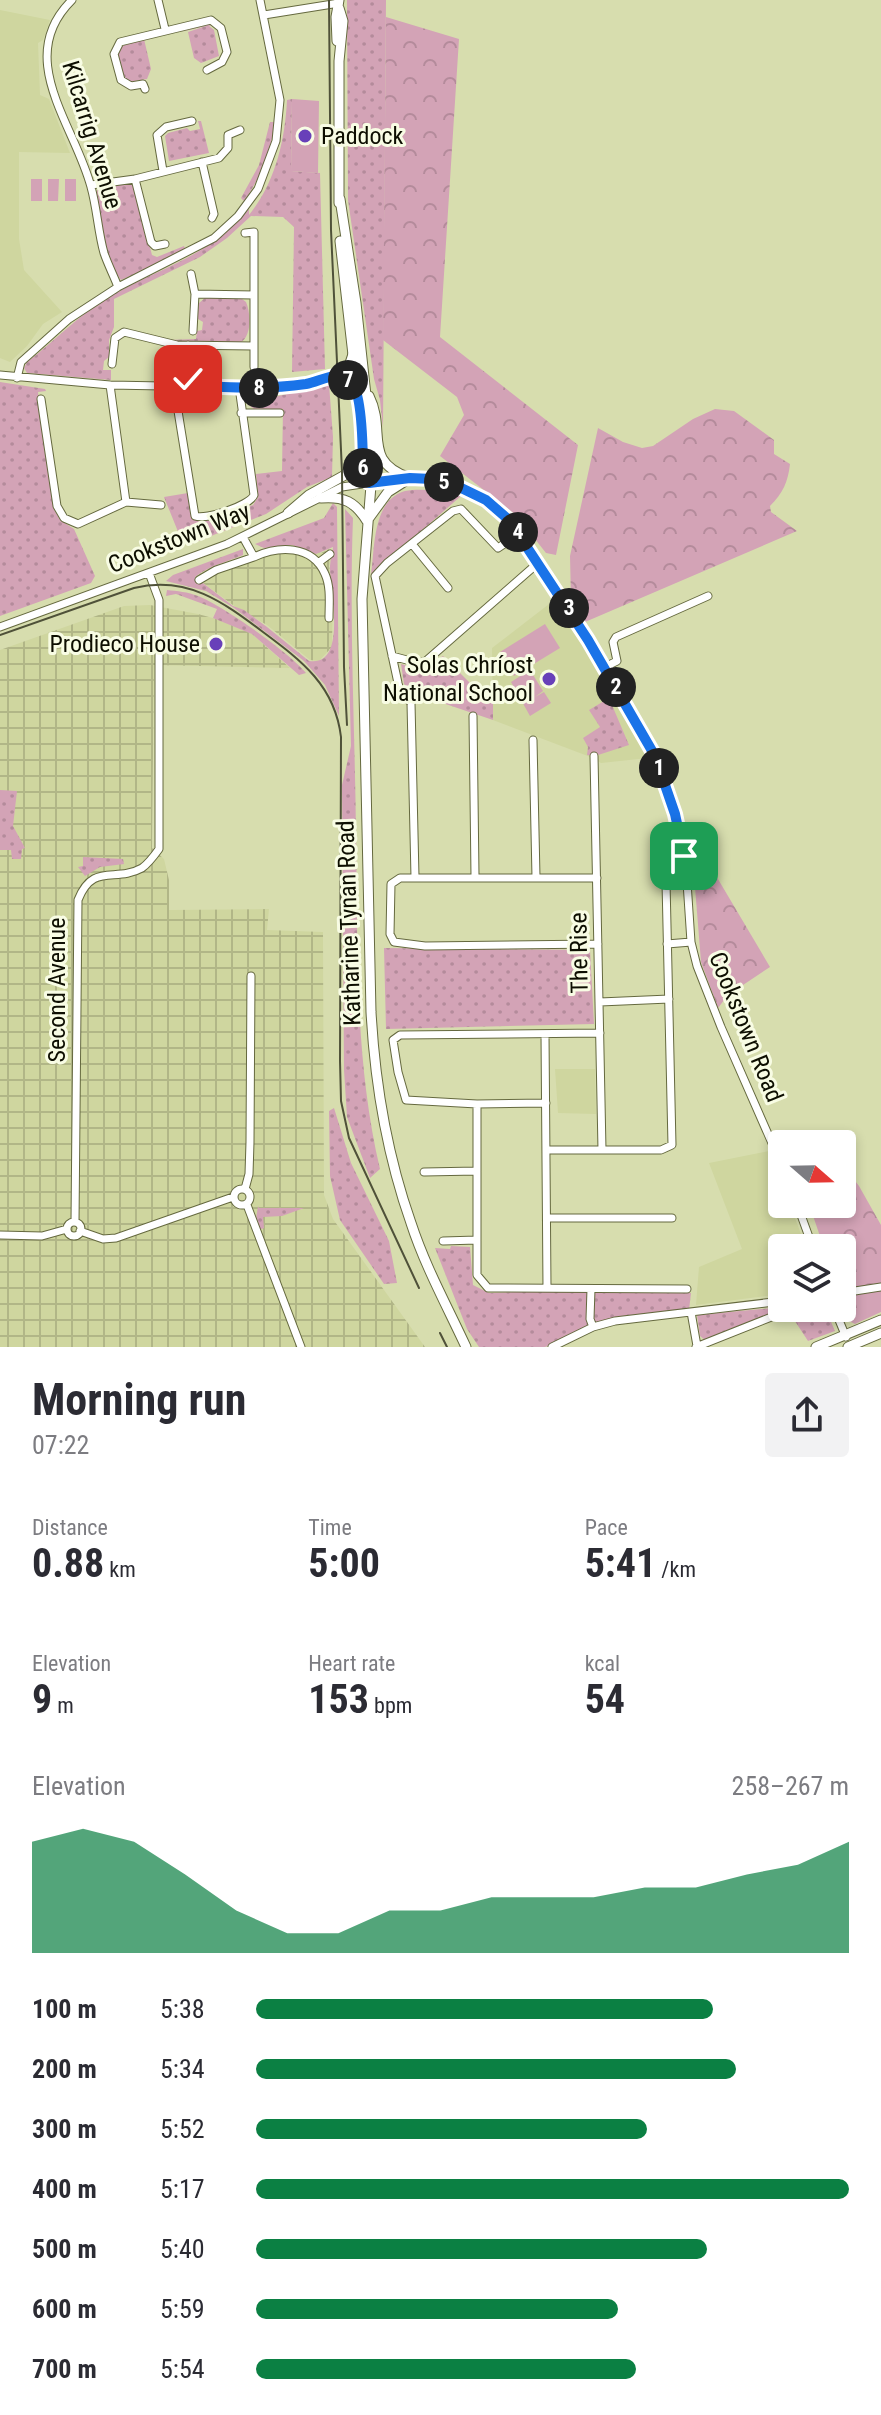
<!DOCTYPE html>
<meta charset="utf-8">
<style>
:root{--surface:#fff;--page:#f2f2f3;--text:#2b2b33;--muted:#7c7c81;--accent:#0b8043}
body{margin:0;font-family:"Roboto Condensed",sans-serif;background:var(--page);color:var(--text);height:100vh;display:flex;flex-direction:column;font-size:30px;white-space:nowrap}
*{box-sizing:border-box;margin:0}
p{font-size:26px;color:var(--muted)}
.icon{flex:none;width:44px;height:44px;fill:none;stroke:currentColor;stroke-width:2;stroke-linecap:round;stroke-linejoin:round}
.map{position:relative;height:1347px;overflow:hidden}
.side{display:flex;flex-direction:column;background:var(--surface);flex:1}
.side>*{flex:none}
.needle{width:52px;rotate:110deg}
.tools{position:absolute;left:768px;top:1130px;display:grid;gap:16px}
.tools a{display:grid;place-items:center;width:88px;height:88px;border-radius:8px;background:var(--surface);box-shadow:0 4px 12px #0003;font-size:40px}
.pin{position:absolute;display:grid;place-items:center;width:68px;height:68px;color:#fff;margin:-34px;border-radius:16px;box-shadow:0 4px 12px #0006}
.km{position:absolute;width:40px;height:40px;margin:-20px;border-radius:50%;background:#222;color:#fff;font-size:22px;line-height:40px;text-align:center}
.round{display:grid;place-items:center;flex:none;width:84px;height:84px;border-radius:8px;background:var(--page)}
.overview{display:flex;align-items:center;justify-content:space-between;height:136px;padding:0 32px}
h1{font-size:44px;font-weight:700;line-height:60px}
.stats{display:grid;grid-template-columns:repeat(3,1fr);gap:12px;height:136px;padding:8px 32px}
.stats div{display:grid;align-content:center}
.stats b{font-size:40px;font-weight:700}
.stats small{font-size:22px;font-weight:400}
.stats p{font-size:22px}
.chart{height:224px;padding:16px 32px}
.chart p{display:flex;justify-content:space-between}
.chart svg{width:100%;height:144px;margin-top:8px;fill:var(--accent);opacity:.7}
ul{padding:0 32px;list-style:none;font-size:26px}
li{display:grid;grid-template-columns:128px 96px 1fr;align-items:center;height:60px}
li i{height:20px;border-radius:10px;background:var(--accent)}
.map>svg:first-child{display:block}
</style>
<div class="map">
<svg width="881" height="1347" viewBox="0 0 881 1347">
<defs>
<pattern id="industrial-grid" width="8" height="8" patternUnits="userSpaceOnUse" patternTransform="scale(2)"><rect width="8" height="8" fill="#cfd69f"/><path d="M0 4h8M4 0v8" fill="none" stroke="#b1b687"/></pattern>
<pattern id="green-dots" width="8" height="8" patternUnits="userSpaceOnUse" patternTransform="scale(2)"><rect width="8" height="8" fill="#d3a3b6"/><path d="M2 2h.1M6 6h.1" fill="none" stroke="#b48b9b" stroke-width="1.8" stroke-linecap="round"/></pattern>
<pattern id="forest-crowns" width="20" height="18" patternUnits="userSpaceOnUse" patternTransform="scale(2)"><rect width="20" height="18" fill="#d3a3b6"/><path d="M2 6a3 3 0 1 1 6 0M12 15a3 3 0 1 1 6 0" fill="none" stroke="#b48b9b"/></pattern>
</defs>
<rect width="100%" height="100%" fill="#d7ddae"/>
<path fill="#cfd69f" d="M0,10L50,20L43,40L38,43L40,95L49,99L70,153L19,152V239L24,270L62,312L43,324L27,346L10,362L0,358Z
M553,601L599,669L648,758L601,763L593,758L493,720L492,648Z
M555,1069H595L596,1114L558,1113Z
M769,1151L782,1184V1204H790L806,1248H782V1294L696,1305L699,1267L742,1249L709,1163Z"/>
<path fill="url(#industrial-grid)" d="M279,545H293L321,553L329,549L332,557L329,566L333,587L332,647L319,661L310,660L267,625L237,608L195,577L207,569Z
M150,605L198,614L231,623L252,634L290,668L154,665L152,848L164,859L169,880V910L269,909L267,930L323,932L324,1195L333,1219L425,1347H0V650L124,606Z"/>
<path fill="url(#green-dots)" d="M347,0H386L383,428L380,400L374,379L348,200Z
M209,24L213,25L209,26L214,30L219,56L201,63L194,58L188,32L206,26L181,32Z
M144,39L151,69L147,79L129,82C121,75 116,58 119,47Z
M292,99L291,171L320,173L325,369L292,372L294,227L283,217L251,216L227,238L200,257L114,299V327L109,340V357L104,361L103,370H111V380L27,373L24,368L27,362C55,341 78,315 109,297C164,265 204,260 249,209V215C275,183 285,141 287,100Z
M198,121H201L209,153L169,161L165,136L168,133L187,128L190,131L200,129Z
M270,122H275C271,151 261,177 244,201L241,198L259,165Z
M133,183L152,255L157,257L184,246L186,251L121,280C102,257 100,222 96,194L99,187Z
M206,297L242,299L246,302C251,314 252,336 240,343C212,342 181,346 155,336L169,340L196,339L197,331L202,330L203,322L198,319V304Z
M0,382L45,389L46,391L38,392L55,511L60,520L74,529L95,576L91,583L0,616Z
M329,384L333,437L332,477L307,487L266,514L191,544L181,539L164,497L188,493L192,518L202,522L253,505L258,497L256,474L282,471L283,409H254L247,404V395L270,398Z
M437,490L461,496L371,575C375,549 372,500 405,491C414,489 426,490 437,490Z
M333,503L337,507L339,716L325,685L304,661L234,608L206,591L166,581L173,575L243,549V555C227,562 208,566 195,577L233,606L244,610L267,627L309,661C349,667 329,587 330,566C330,560 333,553 333,547L316,554L292,545L264,548L255,544L324,518Z
M345,509L353,518C349,624 355,729 356,835C358,947 354,1058 380,1169L370,1178L347,1117L344,1070L342,785L351,746Z
M167,590C177,591 188,592 198,596C222,605 290,653 306,673L299,675L252,634L213,618L217,609L176,594L166,596Z
M443,656L471,684L493,689V720L413,693L404,684L401,664L422,670Z
M609,698L629,745L595,756L587,755L588,747L583,738L600,727L589,710Z
M0,790L17,791L13,826L25,848L22,849L21,859H12L11,850H0Z
M83,857L123,859L124,864L100,867L85,876L78,867L83,866Z
M384,948L590,950L594,1024L386,1029Z
M334,1108L351,1163L389,1241L397,1283L384,1284L340,1220L330,1176L329,1111Z
M258,1206L259,1208H304L282,1216L263,1217L264,1228L259,1230L256,1219Z
M451,1246L470,1247L473,1285L489,1293L541,1291L691,1293L689,1310L614,1319L545,1347H479L467,1329L435,1248L450,1249Z
M782,1307L825,1308L835,1331L808,1341L789,1312L705,1340L700,1336L697,1315Z"/>
<path fill="url(#forest-crowns)" d="M386,17L459,39L440,337L578,445L556,555L546,553L516,515L440,456L464,415L457,397L383,340Z
M715,409L734,411L774,440V454L790,464C788,482 783,493 770,506L771,512L797,531L585,622L571,600L570,556L598,428L623,442L642,448L653,446L693,419Z
M715,874L770,967L728,995L718,1008L701,962L695,887Z
M842,1164L859,1186L881,1225V1312L855,1324L849,1321L842,1299V1248H824L809,1204H842Z"/>
<path fill="#d3a3b6" d="M292,99L319,101L318,173L291,171Z
M31,179H42V201H31Z
M48,179H59L58,201H48Z
M65,179H76V201H65Z
M545,624L560,648L514,676L500,652Z
M530,670L543,691L535,697L544,692L551,703L530,716L511,682Z"/>
<g fill="none" stroke-linecap="round" stroke-linejoin="round">
<g stroke="#65693f" stroke-width="9">
<path id="minor" d="M72,0C13,58 75,125 91,187C97,208 98,232 104,253C108,265 114,276 118,287
M158,0L165,29
M264,15L339,3
M145,89L143,84L131,86L121,80L114,54L120,42L211,20L221,28L227,52L222,62L207,70
M202,162L214,214L212,218
M163,171L157,135L166,127L192,121
M135,179L151,242L155,246L165,244
M91,185L135,179L219,158L228,148V135L240,130
M245,233L254,232V367
M191,274L195,294L193,331
M195,294L254,295
M112,364L115,338L124,332L177,345L253,346
M0,375L110,385L272,388L310,383L337,375L350,381L355,388
M337,375L349,363L352,354
M17,378L21,362L69,319L118,287L214,238L238,216L258,189L276,141L280,100L260,0
M110,385L126,502
M187,385L188,345
M41,399L57,506L64,518L78,524L126,502L161,505
M178,411L195,516C206,520 249,506 254,495L239,387
M241,413H280
M243,537L254,557C278,546 312,544 325,574C331,587 329,604 329,618
M412,544L448,588
M318,563L330,554
M199,580L216,570L254,557
M0,627L227,544L342,487L389,480L432,479L473,492L486,500L509,520L558,591L655,756L679,830L687,882L691,942L697,966L721,1027L782,1166
M392,656L418,663L426,661L538,563
M605,667L617,661L613,642L616,637L708,596
M473,716L475,876
M533,740L536,877
M594,756L602,1150
M415,877L411,703L400,691L398,683L375,576L387,563L453,511L461,509L498,548L504,544
M597,878H400L391,884L390,934L394,942L425,946L598,944
M667,944L691,942
M600,1002L669,999
M545,1034L547,1287
M546,1103L477,1104L406,1100L398,1072L393,1040L400,1035L600,1033
M477,1104V1275L488,1288L687,1289
M546,1150H661L672,1145L665,838
M424,1172L477,1171
M234 1197a8 8 0 1 1 16 0a8 8 0 1 1-16 0Z
M245,1189L249,1174L250,1142L251,976
M797,1204L813,1248
M247,1205L301,1347
M547,1218H672
M75,1222L78,900C93,862 115,883 142,868C149,863 154,856 159,849V600L149,573
M67 1229a7 7 0 1 1 14 0a7 7 0 1 1-14 0Z
M80,1231L103,1239L116,1238L233,1197
M0,1235L42,1236L67,1229
M443,1241L477,1240
M591,1289L590,1319L593,1327
M842,1293L881,1287
M834,1308L846,1337
M691,1312L697,1346
M552,1347L593,1327L615,1321L782,1301
M696,1347L779,1314"/>
</g>
<g stroke="#65693f" stroke-width="11">
<path id="major" d="M339,8L343,21L339,61V203
M337,41L336,17L339,0
M340,199L356,303L373,460L362,599L371,1012C375,1084 387,1155 411,1223C425,1266 447,1306 466,1347
M340,241L361,425L363,476L369,483
M369,396C387,432 361,461 410,478
M321,498C344,496 355,502 367,521
M288,513L309,495L345,475L361,455
M369,518L388,492L410,478
M816,1347L881,1320
M848,1347L881,1333"/>
</g>
<use href="#minor" stroke="#fff" stroke-width="7"/>
<use href="#major" stroke="#fff" stroke-width="9"/>
<path stroke="#4f5139" stroke-width="2" d="M329,0L331,230L342,472L344,667L347,725
M0,635L134,588C187,575 223,602 263,632C302,661 335,686 341,737L340,1061L341,1101L349,1138L419,1288
M440,1333L447,1347"/>
</g>
<g fill="none" stroke-linecap="round" stroke-linejoin="round">
<g stroke="#fff" stroke-width="16">
<path id="route" d="M188,379L187,385C227,387 266,390 306,384C322,381 339,368 352,383C363,396 363,457 363,476L369,483L410,478L432,479L453,484L486,500L509,520L588,640L655,756L675,814L684,856"/>
</g>
<use href="#route" stroke="#1a73e8" stroke-width="10"/>
</g>
<g fill="#6840b9" stroke="#f8fce4" stroke-width="3">
<circle cx="305" cy="136" r="8"/>
<circle cx="216" cy="644" r="8"/>
<circle cx="549" cy="679" r="8"/>
</g>
<g text-anchor="middle" stroke-width="6" stroke-linejoin="round" paint-order="stroke">
<g font-size="24" fill="#0d0e01" stroke="#f8fce4">
<text transform="translate(92 135) rotate(73)" y="8">Kilcarrig Avenue</text>
<text transform="translate(179 538) rotate(-22)" y="8">Cookstown Way</text>
<text transform="translate(349 923) rotate(-92)" y="8">Katharine Tynan Road</text>
<text transform="translate(579 953) rotate(-91)" y="8">The Rise</text>
<text transform="translate(57 990) rotate(-90)" y="8">Second Avenue</text>
<text transform="translate(746 1027) rotate(68)" y="8">Cookstown Road</text>
</g>
<g font-size="24" fill="#0d0e01" stroke="#f8fce4" text-anchor="end">
<text x="321" y="144" text-anchor="start">Paddock</text>
<text x="200" y="652">Prodieco House</text>
<text x="533" y="673">Solas Chríost<tspan x="533" dy="28">National School</tspan></text>
</g>
</g>
</svg>
<div class="tools">
<a><svg class="needle" viewBox="-14 -14 28 28"><path d="M0-13l5 13h-10z" fill="#e53935"/><path d="M0 13l5-13h-10z" fill="#7c7c81"/></svg></a>
<a><svg class="icon" aria-label="layers" viewBox="0 0 24 24"><path d="M12 4l9 5-9 5-9-5zM3 14l9 5 9-5"/></svg></a>
</div>
<div class="pin" style="left:684px;top:856px;background:#1e9e55"><svg class="icon" aria-label="arrive" viewBox="0 0 24 24"><path d="M6 21V4h12l-3 4 3 4H6"/></svg></div>
<div class="pin" style="left:188px;top:379px;background:#d93025"><svg class="icon" aria-label="check" viewBox="0 0 24 24"><path d="M5 12l5 5 9-10"/></svg></div>
<b class="km" style="left:659px;top:768px">1</b>
<b class="km" style="left:616px;top:687px">2</b>
<b class="km" style="left:569px;top:608px">3</b>
<b class="km" style="left:518px;top:532px">4</b>
<b class="km" style="left:444px;top:482px">5</b>
<b class="km" style="left:363px;top:468px">6</b>
<b class="km" style="left:348px;top:380px">7</b>
<b class="km" style="left:259px;top:388px">8</b>
</div>
<section class="side">
<div class="overview"><div><h1>Morning run</h1><p>07:22</p></div><a class="round"><svg class="icon" aria-label="share" viewBox="0 0 24 24"><path d="M12 15V3M7 8l5-5 5 5M5 13v7h14v-7"/></svg></a></div>
<div class="stats">
<div><p>Distance</p><b>0.88<small> km</small></b></div>
<div><p>Time</p><b>5:00</b></div>
<div><p>Pace</p><b>5:41<small> /km</small></b></div>
</div>
<div class="stats">
<div><p>Elevation</p><b>9<small> m</small></b></div>
<div><p>Heart rate</p><b>153<small> bpm</small></b></div>
<div><p>kcal</p><b>54</b></div>
</div>
<div class="chart"><p><span>Elevation</span>258–267 m</p>
<svg viewBox="0 0 160 44" preserveAspectRatio="none"><path d="M0 44V10L10 6L20 10L30 20L40 31L50 38L60 38L70 31L80 31L90 27L100 27L110 27L120 24L130 24L140 20L150 17L160 10V44z"/></svg>
</div>
<ul>
<li><b>100 m</b>5:38<i style="width:77%"></i></li>
<li><b>200 m</b>5:34<i style="width:81%"></i></li>
<li><b>300 m</b>5:52<i style="width:66%"></i></li>
<li><b>400 m</b>5:17<i style="width:100%"></i></li>
<li><b>500 m</b>5:40<i style="width:76%"></i></li>
<li><b>600 m</b>5:59<i style="width:61%"></i></li>
<li><b>700 m</b>5:54<i style="width:64%"></i></li>
</ul>
</section>
